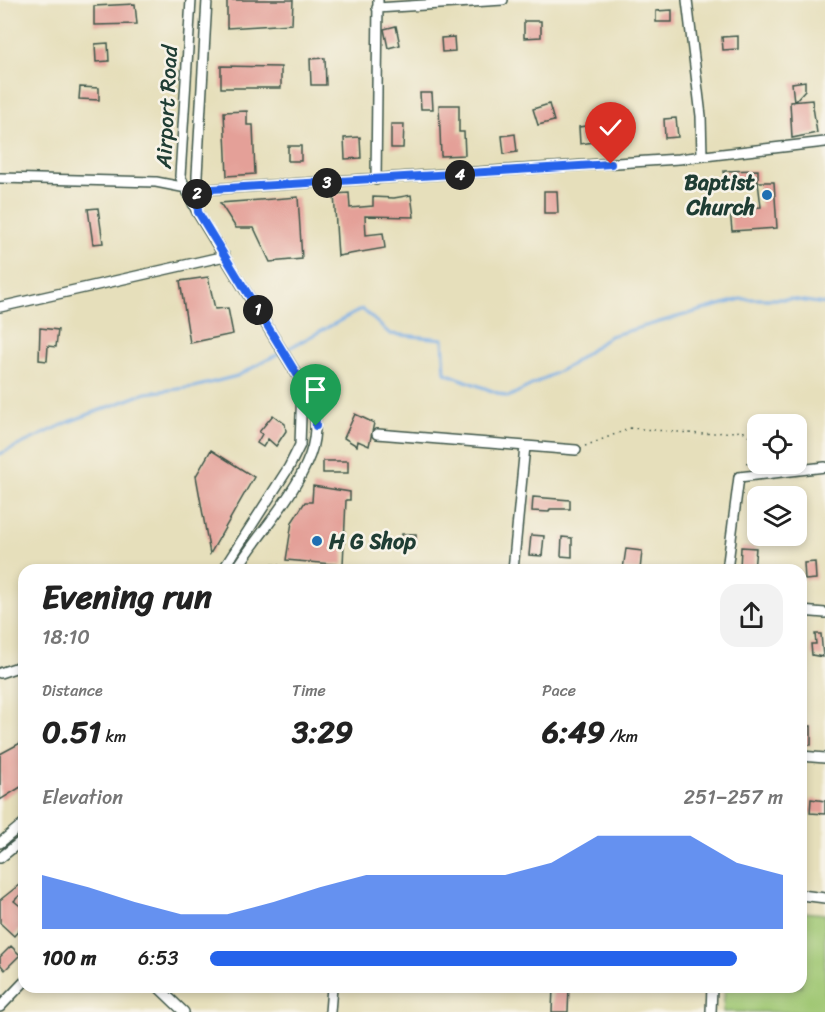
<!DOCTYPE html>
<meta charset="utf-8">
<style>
:root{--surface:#fff;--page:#f2f2f2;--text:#222;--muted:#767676;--accent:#2563eb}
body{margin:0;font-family:Sriracha,sans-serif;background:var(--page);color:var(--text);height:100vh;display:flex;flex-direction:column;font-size:22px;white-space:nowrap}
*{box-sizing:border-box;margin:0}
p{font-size:20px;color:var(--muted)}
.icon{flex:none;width:33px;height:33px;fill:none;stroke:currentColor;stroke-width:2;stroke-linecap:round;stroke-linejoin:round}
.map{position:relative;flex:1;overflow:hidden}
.side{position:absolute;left:18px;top:564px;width:789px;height:429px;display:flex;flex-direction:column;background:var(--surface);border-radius:18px;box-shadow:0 3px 9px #0003}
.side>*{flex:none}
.tools{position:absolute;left:747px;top:414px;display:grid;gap:12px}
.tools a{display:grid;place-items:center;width:60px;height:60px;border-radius:12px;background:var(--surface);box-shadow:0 3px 9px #0003;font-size:30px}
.pin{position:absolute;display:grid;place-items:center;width:51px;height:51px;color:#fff;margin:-62px -26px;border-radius:50% 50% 50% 0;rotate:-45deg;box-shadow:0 0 6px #0007}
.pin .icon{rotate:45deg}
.km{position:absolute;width:30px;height:30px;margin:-15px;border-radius:50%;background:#222;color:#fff;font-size:16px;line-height:30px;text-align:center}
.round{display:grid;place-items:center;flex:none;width:63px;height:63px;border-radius:18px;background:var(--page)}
.overview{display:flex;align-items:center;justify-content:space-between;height:102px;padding:0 24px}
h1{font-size:33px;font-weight:800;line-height:45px}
.stats{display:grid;grid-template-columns:repeat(3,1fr);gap:9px;height:102px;padding:6px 24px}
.stats div{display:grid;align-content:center}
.stats b{font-size:30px;font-weight:800}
.stats small{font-size:16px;font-weight:400}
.stats p{font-size:16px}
.chart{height:168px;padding:12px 24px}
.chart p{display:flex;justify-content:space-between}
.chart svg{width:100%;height:108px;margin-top:6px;fill:var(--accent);opacity:.7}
ul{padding:0 24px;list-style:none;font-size:20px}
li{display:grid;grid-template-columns:96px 72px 1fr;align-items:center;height:45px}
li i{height:15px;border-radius:8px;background:var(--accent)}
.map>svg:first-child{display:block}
</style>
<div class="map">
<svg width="825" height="1012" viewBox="0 0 825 1012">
<rect width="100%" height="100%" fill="#f7f3e8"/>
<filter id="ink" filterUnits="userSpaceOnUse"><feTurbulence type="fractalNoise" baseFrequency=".0167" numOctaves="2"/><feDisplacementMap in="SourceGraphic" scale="12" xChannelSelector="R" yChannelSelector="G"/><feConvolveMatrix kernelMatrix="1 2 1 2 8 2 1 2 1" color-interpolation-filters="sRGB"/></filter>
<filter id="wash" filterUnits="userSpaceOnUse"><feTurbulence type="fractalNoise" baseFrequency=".008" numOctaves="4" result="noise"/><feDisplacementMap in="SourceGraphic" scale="24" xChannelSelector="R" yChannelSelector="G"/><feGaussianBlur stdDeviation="1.35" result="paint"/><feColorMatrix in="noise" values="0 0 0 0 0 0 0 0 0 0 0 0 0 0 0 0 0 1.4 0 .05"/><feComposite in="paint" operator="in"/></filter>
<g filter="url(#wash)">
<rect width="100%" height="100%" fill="#e6dfbb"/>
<path fill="#9ec671" stroke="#5e8252" stroke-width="1.5" d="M801,912L825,914V1012H723L725,987H801Z"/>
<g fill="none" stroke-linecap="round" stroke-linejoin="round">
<path stroke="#76ace4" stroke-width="3" d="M0,454L71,421L146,393L194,387L237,376L362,309L390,334L443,339L445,373L508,397L569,366L610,336L741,299H791L825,304"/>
</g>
<g id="blocks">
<path fill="#e4a098" d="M227,0H293L292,24L227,28Z
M135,4L137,24L94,25V6Z
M672,10V22H656V11Z
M524,21H541V37L524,38Z
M396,26L400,45L388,48L384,29Z
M738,36V49L723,50L722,37Z
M454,37L455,51L442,52L441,38Z
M108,43L109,61L96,62L95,44Z
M325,58L326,85H311L310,59Z
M221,66L281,67V88H221Z
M805,81V90L794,102L792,83Z
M80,87L99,88V100L79,99Z
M420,93H432L433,109H421Z
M812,100L817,133L792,138L790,102Z
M549,104L554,121L538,125L533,109Z
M439,105H459V132H464L465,155L441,156Z
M247,111V125H253L255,174L227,176L224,112Z
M676,118L678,137L665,138L664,119Z
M391,124H404L403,148H391Z
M592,125L594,142L580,144L579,127Z
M515,134L517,152L504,154L502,136Z
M360,137L361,158L345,159L344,138Z
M288,146H301V161H288Z
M758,170V182L739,183V189L724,190V171Z
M758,182H774L777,228L732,231L730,209L761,207Z
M544,191H557L558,213H544Z
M349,193L350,208L373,206V197L394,198L411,195L414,217L365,216L366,235L383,233L385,248L338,256L334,194Z
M298,197L302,259L270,262L254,228H236L220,203Z
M98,208L103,243L93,244L88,209Z
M208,277L215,309L228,308L233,334L190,343L180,281Z
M40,328L58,330L56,347L48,346L47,361L39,360Z
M355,414L374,423L369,446L358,441L357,446L344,438Z
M273,415L285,424L286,431L276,446L268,439L263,447L257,443L262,434L259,432Z
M211,450L254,477L210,554L196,476Z
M323,461H348V473H323Z
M313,486L350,492V500H346L343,565L286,560L292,522L305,502H312Z
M533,497L570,500V509H550L549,512L532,511Z
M402,534H416V548H402Z
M531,535L544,536L542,556L529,555Z
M562,537L572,538V557L561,556Z
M741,547L756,548L754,570L740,568Z
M626,549L642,551L640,570L623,569Z
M815,562L816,579L805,580L804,563Z
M815,634H821L823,657L812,655L811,644H816Z
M801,726H811V745H801Z
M24,741V785L0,800V754Z
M811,799L825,801V814L810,813Z
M24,881V891L14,901L24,909V925L14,936L0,923V900Z
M11,946L20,955L5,970L0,964V957Z
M553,987H569L568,1012H552Z"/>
</g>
</g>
<g filter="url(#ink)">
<use href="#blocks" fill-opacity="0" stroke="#3d5548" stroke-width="1.5"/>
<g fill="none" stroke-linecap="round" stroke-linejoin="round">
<g stroke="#3d5548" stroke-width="12">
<path id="minor" d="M191,0L180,176L197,212L315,404C316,421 316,439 310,455C295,496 259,533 236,570
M687,0L701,116L702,156
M377,8L503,0
M0,178L156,182L197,190L679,159L825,142
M376,180L378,0
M197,210V175L207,0
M0,307L225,256
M377,434L576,450
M233,567L276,570
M223,570L289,467L300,445L302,386
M513,570L525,446
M727,570L739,477L825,467
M801,611L825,613
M0,673L24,665
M801,756L825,758
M0,843L24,823
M0,858L24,839
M801,895L825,898
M158,987L184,1012
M0,1007L24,982
M330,1012L332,987
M711,1012L712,987"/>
</g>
<path stroke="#3d5548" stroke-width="1.5" stroke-dasharray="1.5 4.5" stroke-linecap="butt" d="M585,446L631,428L701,434L743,431L753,439L747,466"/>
<use href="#minor" stroke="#fff" stroke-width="9"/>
</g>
</g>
<g fill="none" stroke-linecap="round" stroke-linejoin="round" filter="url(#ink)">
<g stroke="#fff" stroke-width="12">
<path id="route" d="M316,426L315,404L198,212L197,190L611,164"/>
</g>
<use href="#route" stroke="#2563eb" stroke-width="8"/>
</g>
<g fill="#1f6fb2" stroke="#f7f3e8" stroke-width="2">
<circle cx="767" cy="195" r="6"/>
<circle cx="317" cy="541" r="6"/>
</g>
<g text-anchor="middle" stroke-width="5" stroke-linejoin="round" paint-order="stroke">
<g font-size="22" fill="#1f3d34" stroke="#f7f3e8">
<text transform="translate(166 107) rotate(-87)" y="8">Airport Road</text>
</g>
<g font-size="22" font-weight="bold" fill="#1f3d34" stroke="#f7f3e8" text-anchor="end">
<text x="755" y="190">Baptist<tspan x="755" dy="25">Church</tspan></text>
<text x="329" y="549" text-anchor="start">H G Shop</text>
</g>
</g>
</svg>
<div class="tools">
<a><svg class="icon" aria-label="locate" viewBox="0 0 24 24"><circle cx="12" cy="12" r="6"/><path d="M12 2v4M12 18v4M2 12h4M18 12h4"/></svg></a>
<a><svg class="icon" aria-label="layers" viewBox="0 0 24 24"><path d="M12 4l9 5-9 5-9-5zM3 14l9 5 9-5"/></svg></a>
</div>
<div class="pin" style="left:316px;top:426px;background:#1e9e55"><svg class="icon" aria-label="arrive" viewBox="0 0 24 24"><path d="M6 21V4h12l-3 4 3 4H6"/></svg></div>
<div class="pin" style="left:611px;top:164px;background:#d93025"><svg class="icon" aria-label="check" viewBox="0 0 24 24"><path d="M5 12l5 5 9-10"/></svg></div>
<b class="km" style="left:258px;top:310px">1</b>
<b class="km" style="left:197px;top:194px">2</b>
<b class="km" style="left:327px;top:183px">3</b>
<b class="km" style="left:460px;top:175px">4</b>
<section class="side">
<div class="overview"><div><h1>Evening run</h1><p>18:10</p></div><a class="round"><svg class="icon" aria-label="share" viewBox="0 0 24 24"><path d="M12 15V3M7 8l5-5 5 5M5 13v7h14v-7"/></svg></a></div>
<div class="stats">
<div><p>Distance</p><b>0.51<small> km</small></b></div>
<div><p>Time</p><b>3:29</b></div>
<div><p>Pace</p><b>6:49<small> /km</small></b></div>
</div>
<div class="chart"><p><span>Elevation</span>251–257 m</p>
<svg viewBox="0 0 160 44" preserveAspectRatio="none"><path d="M0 44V22L10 27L20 33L30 38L40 38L50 33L60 27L70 22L80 22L90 22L100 22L110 17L120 6L130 6L140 6L150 17L160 22V44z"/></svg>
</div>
<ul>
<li><b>100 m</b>6:53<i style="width:92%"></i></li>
</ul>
</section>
</div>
